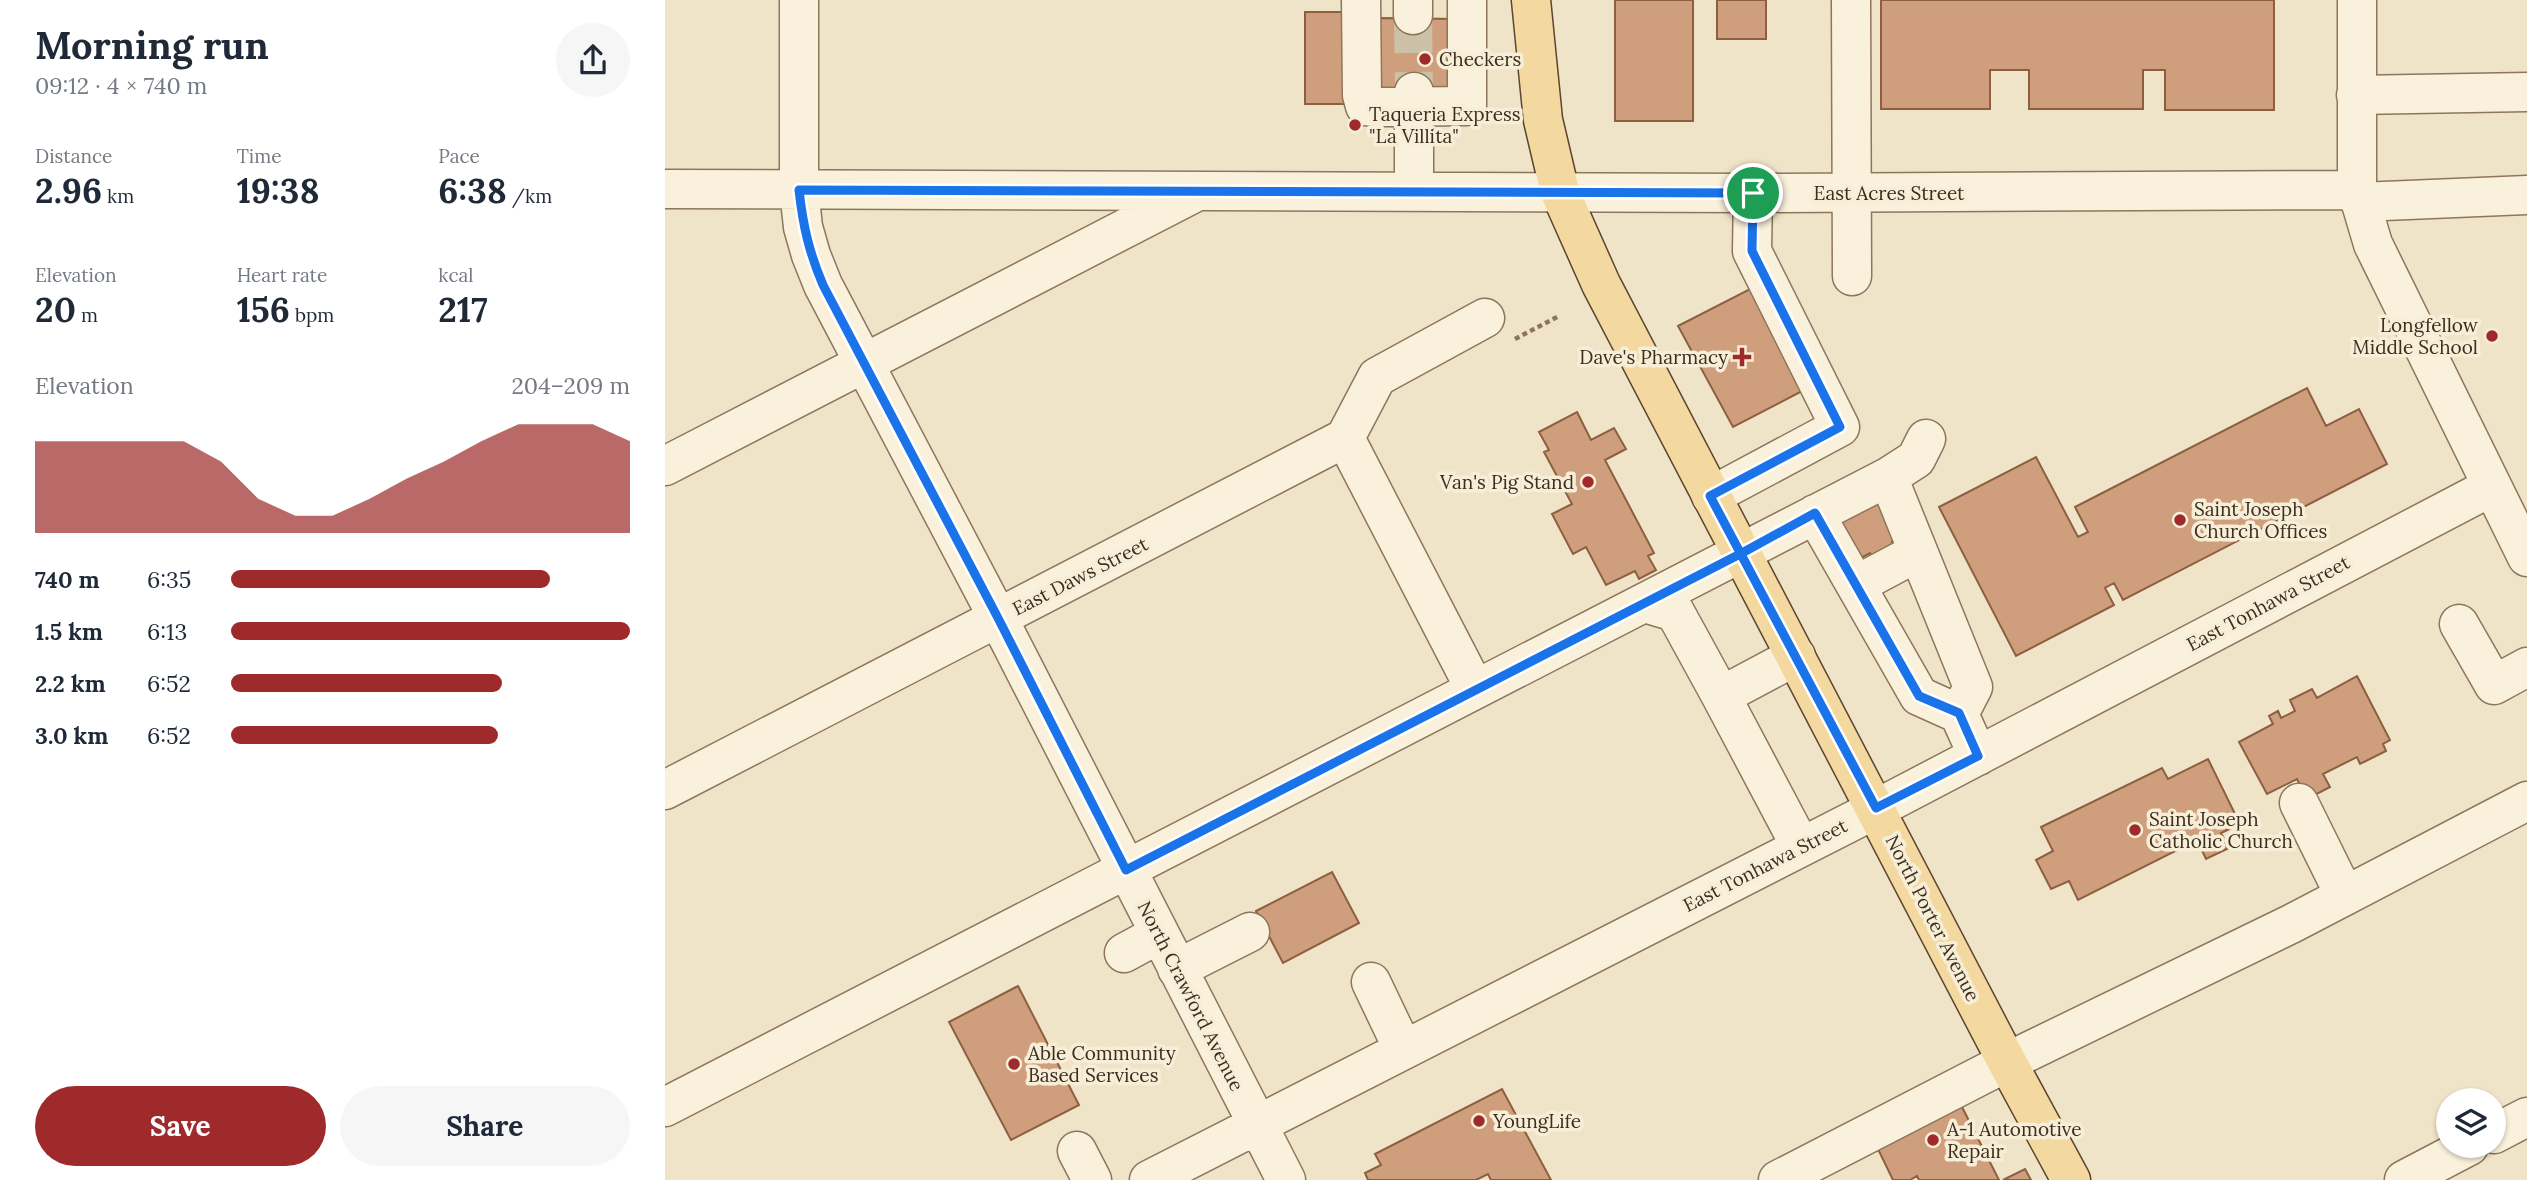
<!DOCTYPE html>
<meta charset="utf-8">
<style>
:root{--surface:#fff;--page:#f6f6f7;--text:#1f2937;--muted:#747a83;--accent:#9e2a2b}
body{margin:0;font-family:Lora,serif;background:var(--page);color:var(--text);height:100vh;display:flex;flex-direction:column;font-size:26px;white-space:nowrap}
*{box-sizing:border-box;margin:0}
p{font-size:23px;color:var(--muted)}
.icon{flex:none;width:38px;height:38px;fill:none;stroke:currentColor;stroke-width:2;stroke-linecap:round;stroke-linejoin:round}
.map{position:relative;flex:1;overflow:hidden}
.side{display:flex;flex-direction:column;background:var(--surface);width:665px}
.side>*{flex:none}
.buttons{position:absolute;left:1771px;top:1088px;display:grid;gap:14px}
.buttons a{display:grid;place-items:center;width:70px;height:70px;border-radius:50%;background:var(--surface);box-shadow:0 2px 5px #0004;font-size:35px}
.pin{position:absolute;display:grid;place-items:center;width:60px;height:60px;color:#fff;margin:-30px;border:4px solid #fff;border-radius:50%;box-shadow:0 2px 7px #0007}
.round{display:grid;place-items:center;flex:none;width:74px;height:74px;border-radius:37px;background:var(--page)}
.overview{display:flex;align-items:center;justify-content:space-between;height:119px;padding:0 35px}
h1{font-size:38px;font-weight:700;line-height:52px}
.metrics{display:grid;grid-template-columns:repeat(3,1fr);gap:10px;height:119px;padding:7px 35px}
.metrics div{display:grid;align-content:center}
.metrics b{font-size:35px;font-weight:700}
.metrics small{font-size:19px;font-weight:400}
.metrics p{font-size:19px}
.chart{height:196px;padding:14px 35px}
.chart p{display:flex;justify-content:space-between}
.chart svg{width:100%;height:126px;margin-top:7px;fill:var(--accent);opacity:.7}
.primary-button{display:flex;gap:14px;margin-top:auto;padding:14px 35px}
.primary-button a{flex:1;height:80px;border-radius:42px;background:var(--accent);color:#fff;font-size:28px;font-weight:700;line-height:80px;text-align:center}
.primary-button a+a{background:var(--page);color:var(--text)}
ul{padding:0 35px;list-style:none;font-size:23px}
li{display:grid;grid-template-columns:112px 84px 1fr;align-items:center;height:52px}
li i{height:18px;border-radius:9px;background:var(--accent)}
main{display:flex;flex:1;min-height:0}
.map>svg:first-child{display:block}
</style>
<main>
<section class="side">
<div class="overview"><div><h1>Morning run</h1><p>09:12 · 4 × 740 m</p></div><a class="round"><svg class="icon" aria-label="share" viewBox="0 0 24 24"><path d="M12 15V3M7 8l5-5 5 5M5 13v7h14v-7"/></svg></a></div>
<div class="metrics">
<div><p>Distance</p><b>2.96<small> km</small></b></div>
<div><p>Time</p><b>19:38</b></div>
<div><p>Pace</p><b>6:38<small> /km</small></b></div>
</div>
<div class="metrics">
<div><p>Elevation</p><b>20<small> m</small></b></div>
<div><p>Heart rate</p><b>156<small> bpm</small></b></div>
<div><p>kcal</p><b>217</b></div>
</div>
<div class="chart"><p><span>Elevation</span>204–209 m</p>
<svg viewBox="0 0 160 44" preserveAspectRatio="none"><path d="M0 44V12L10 12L20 12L30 12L40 12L50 19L60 32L70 38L80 38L90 32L100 25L110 19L120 12L130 6L140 6L150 6L160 12V44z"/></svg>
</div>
<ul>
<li><b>740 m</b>6:35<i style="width:80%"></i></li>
<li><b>1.5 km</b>6:13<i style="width:100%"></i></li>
<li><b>2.2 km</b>6:52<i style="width:68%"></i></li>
<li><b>3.0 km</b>6:52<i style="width:67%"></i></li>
</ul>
<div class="primary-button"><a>Save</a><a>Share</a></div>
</section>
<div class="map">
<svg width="1862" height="1180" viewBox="0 0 1862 1180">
<rect width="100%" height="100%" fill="#f0e4c8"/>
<path fill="#cf9f7d" stroke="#8d5f41" stroke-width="2" d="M950,0H1028V121H950Z
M1052,0H1101V39H1052Z
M1216,0H1609V110H1500V70H1478V109H1364V70H1325V109H1216Z
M640,12H694V104H640Z
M714,18L794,19L793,90H713Z
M1087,288L1141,389L1068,427L1013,326Z
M1642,388L1661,426L1694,409L1722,464L1458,600L1449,583L1440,588L1449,605L1351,656L1274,507L1371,457L1413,537L1423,532L1410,507Z
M912,412L926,440L949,428L961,449L940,460L989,553L983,556L991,570L974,579L970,571L941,585L921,547L908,554L887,514L907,504L879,452L884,450L874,432Z
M1219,500L1238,536L1227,542L1232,552L1210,563L1205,553L1194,559L1176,522Z
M1692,676L1725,740L1718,744L1721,751L1695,764L1692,757L1658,774L1665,787L1642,799L1632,779L1602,794L1574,742L1608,724L1604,716L1613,711L1616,718L1630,711L1625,700L1647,689L1652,698Z
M1543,759L1575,824L1556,833L1564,848L1541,859L1532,840L1413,900L1404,881L1386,889L1371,860L1388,851L1376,827L1497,768L1503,779Z
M667,872L694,923L618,963L591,911Z
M353,986L414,1105L346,1140L284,1022Z
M837,1089L886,1180H826L823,1174L811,1180H703L700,1173L716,1165L710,1154Z
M1295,1103L1334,1180H1254L1252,1176L1245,1180H1228L1211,1145Z
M1360,1169L1366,1180H1338Z"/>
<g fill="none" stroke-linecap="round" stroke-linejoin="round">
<path stroke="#ccc0a6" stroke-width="38" stroke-dasharray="38 19" stroke-linecap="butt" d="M748,15L749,92"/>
<g stroke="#8d765c" stroke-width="41">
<path id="minor" d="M134,0V190L138,227L146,255L158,285L333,618L621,1180
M696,0L697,95L700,106L711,107L802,106V0
M748,0V15
M1186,0L1187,276
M1692,0V190L1708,244L1862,557
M749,92V191
M1691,95L1862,92
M0,189L1088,193L1692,190
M1695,202L1862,195
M680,438L810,689
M680,438L712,377L820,318
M0,466L527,194
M1223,477L1308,687L1294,714
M1046,496L1175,427L1087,251L1088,193
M1150,514L1254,696L1294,714L1313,756
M1191,585L1253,552
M980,603L1010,612L1056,696
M1794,624L1829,685L1862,667
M1131,656L1056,696L1136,847
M0,790L680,438
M1634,803L1680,896
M459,953L494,934
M512,969L585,932
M706,982L738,1049
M0,1107L1223,477L1251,459L1261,439
M1829,1134L1862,1117
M412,1151L427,1180
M484,1180L1211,809L1826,487
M1113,1180L1342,1062L1626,924L1862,801
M1739,1180L1804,1146"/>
</g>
<g stroke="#5b4430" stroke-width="41">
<path id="major" d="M866,0L878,120L895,192L936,284L1342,1062L1406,1180"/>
</g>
<path stroke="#8d765c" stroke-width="4.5" stroke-dasharray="5 3.5" stroke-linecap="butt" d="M850,339L894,316"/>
<use href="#minor" stroke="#faf1dc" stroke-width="38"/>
<use href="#major" stroke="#f3d9a0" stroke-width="38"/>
</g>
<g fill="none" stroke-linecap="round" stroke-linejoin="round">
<g stroke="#fff" stroke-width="14">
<path id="route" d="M1088,193L134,190C138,226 144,252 158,285L333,618L461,870L1077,553L1150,513L1254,696L1294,713L1313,756L1211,808L1045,496L1175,427L1087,251L1088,193"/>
</g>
<use href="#route" stroke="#1a73e8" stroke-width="9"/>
</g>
<g fill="#9e2a2b" stroke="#f7eed8" stroke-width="2.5">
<circle cx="760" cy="59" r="7"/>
<circle cx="690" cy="125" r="7"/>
<circle cx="1827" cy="336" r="7"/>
<path d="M1073.5 346.5h7v7h7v7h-7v7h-7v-7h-7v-7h7z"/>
<circle cx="923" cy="482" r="7"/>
<circle cx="1515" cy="520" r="7"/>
<circle cx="1470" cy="830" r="7"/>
<circle cx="349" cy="1064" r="7"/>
<circle cx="814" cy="1121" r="7"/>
<circle cx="1268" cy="1140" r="7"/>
</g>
<g text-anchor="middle" stroke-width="7" stroke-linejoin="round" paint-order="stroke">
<g font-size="19" fill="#3d2e20" stroke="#f7eed8" text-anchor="start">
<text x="774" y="66">Checkers</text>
<text x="704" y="121">Taqueria Express<tspan x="704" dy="22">"La Villita"</tspan></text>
<text x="1813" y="332" text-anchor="end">Longfellow<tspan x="1813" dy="22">Middle School</tspan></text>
<text x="1063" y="364" text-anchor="end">Dave's Pharmacy</text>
<text x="909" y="489" text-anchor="end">Van's Pig Stand</text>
<text x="1529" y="516">Saint Joseph<tspan x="1529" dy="22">Church Offices</tspan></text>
<text x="1484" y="826">Saint Joseph<tspan x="1484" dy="22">Catholic Church</tspan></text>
<text x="363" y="1060">Able Community<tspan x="363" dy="22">Based Services</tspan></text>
<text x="828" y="1128">YoungLife</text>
<text x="1282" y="1136">A-1 Automotive<tspan x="1282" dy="22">Repair</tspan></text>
</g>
<g font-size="19" fill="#3d2e20" stroke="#f7eed8">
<text x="1224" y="200">East Acres Street</text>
<text transform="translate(415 576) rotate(-27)" y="7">East Daws Street</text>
<text transform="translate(1603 603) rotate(-28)" y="7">East Tonhawa Street</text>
<text transform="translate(1100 865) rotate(-27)" y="7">East Tonhawa Street</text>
<text transform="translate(1268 918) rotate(63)" y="7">North Porter Avenue</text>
<text transform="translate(526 996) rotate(63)" y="7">North Crawford Avenue</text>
</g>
</g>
</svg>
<div class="buttons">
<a><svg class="icon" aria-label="layers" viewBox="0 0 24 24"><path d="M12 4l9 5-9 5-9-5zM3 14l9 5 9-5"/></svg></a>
</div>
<div class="pin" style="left:1088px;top:193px;background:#1e9e55"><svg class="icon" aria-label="arrive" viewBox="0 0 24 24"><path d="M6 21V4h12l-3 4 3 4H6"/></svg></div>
</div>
</main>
